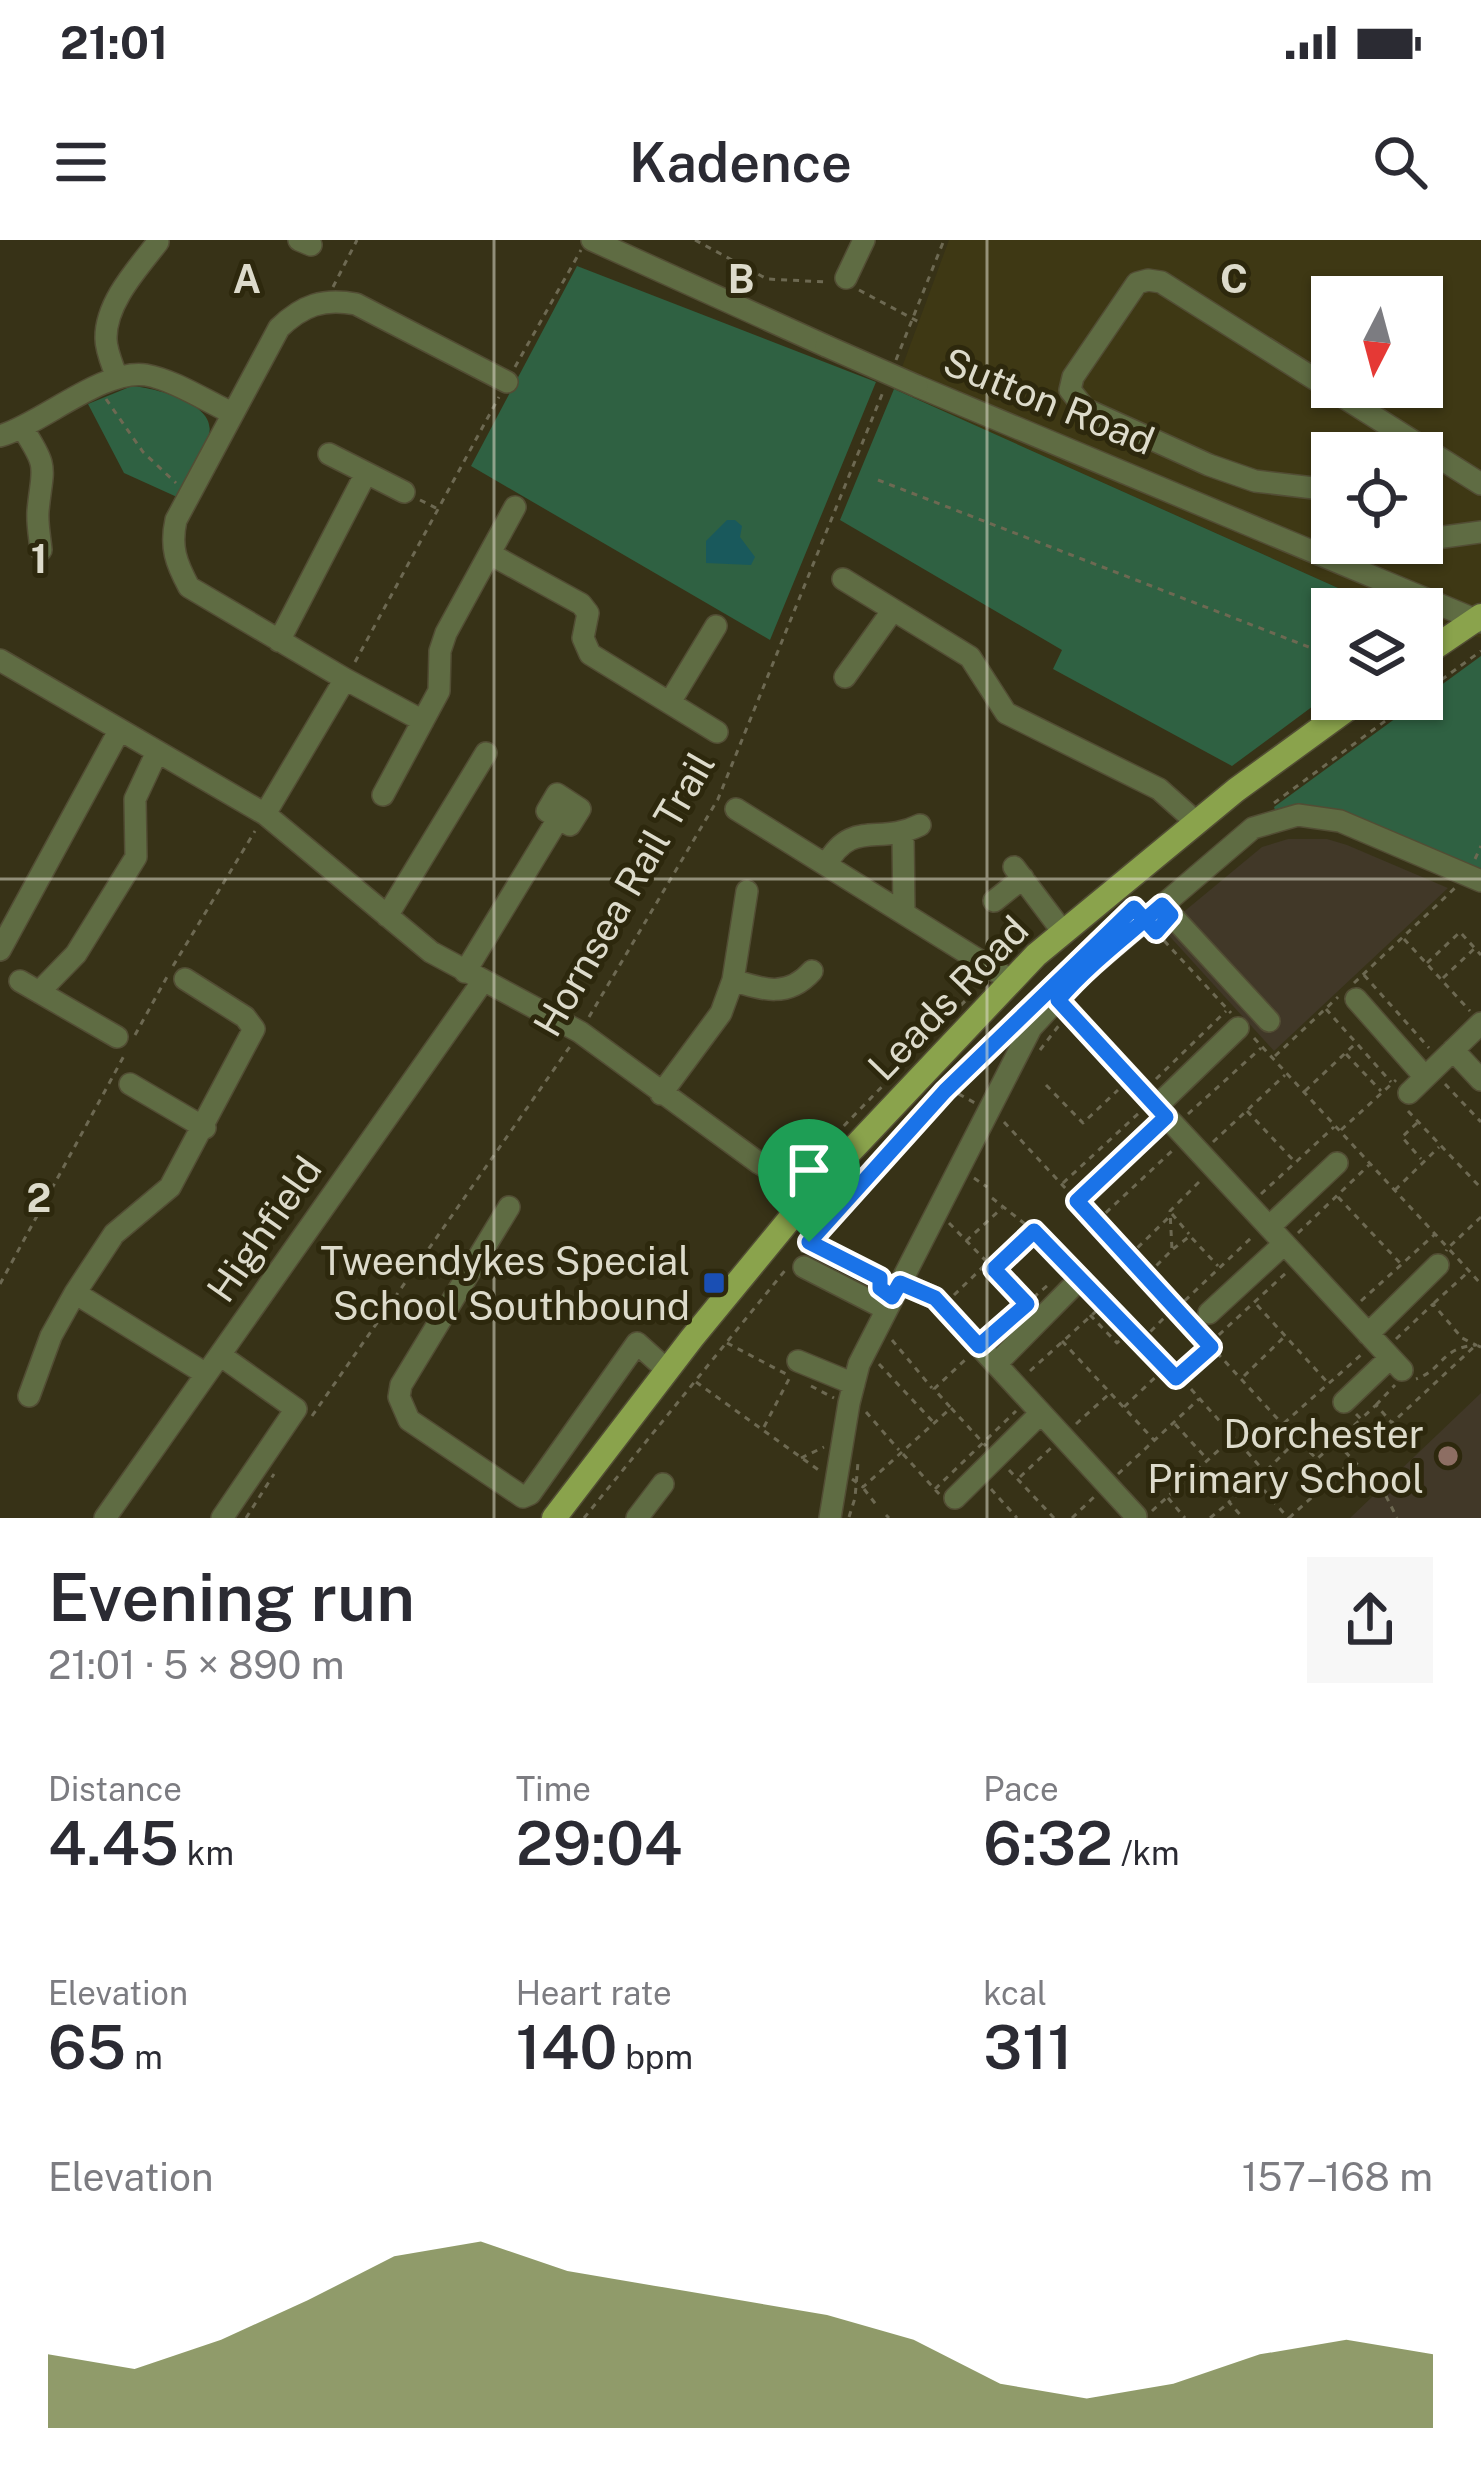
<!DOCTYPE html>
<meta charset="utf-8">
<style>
:root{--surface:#fff;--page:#f7f7f7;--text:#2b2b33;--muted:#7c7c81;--accent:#62722c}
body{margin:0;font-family:"Public Sans",sans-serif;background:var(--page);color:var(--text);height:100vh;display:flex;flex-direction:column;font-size:45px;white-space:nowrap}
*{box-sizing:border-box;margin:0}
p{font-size:39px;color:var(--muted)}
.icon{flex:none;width:66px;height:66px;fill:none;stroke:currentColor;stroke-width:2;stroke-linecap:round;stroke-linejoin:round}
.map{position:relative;height:1278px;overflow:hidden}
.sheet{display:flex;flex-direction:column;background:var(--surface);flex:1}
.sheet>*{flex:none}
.needle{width:78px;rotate:186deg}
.fabs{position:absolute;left:1311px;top:36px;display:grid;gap:24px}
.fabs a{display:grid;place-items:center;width:132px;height:132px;border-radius:0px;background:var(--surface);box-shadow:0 3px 9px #0004;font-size:60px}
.pin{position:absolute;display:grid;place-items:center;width:102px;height:102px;color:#fff;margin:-123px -51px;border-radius:50% 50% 50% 0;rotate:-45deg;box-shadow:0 0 12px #0007}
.pin .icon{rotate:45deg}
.round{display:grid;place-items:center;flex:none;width:126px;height:126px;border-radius:0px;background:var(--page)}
.headline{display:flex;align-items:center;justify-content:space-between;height:204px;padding:0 48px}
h1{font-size:66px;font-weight:600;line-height:90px}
.metrics{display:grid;grid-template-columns:repeat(3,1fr);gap:18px;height:204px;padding:12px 48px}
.metrics div{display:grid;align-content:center}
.metrics b{font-size:60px;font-weight:600}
.metrics small{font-size:33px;font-weight:400}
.metrics p{font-size:33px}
.chart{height:336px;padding:24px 48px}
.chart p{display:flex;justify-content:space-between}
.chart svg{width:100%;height:216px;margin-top:12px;fill:var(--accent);opacity:.7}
.status{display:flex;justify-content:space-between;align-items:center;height:84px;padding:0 60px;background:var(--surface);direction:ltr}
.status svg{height:33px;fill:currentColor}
header{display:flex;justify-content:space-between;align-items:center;height:156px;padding:0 48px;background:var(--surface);font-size:54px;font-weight:600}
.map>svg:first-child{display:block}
</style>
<div class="status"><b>21:01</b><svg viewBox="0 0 49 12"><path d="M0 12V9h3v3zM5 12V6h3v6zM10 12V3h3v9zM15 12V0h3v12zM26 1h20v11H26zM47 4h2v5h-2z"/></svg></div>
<header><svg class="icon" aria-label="menu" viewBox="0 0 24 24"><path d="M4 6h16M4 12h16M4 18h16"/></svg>Kadence<svg class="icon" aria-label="search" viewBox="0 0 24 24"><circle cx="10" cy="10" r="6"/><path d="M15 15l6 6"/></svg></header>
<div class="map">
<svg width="1481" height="1278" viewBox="0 0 1481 1278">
<rect width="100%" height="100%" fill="#373217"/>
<path fill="#3e3814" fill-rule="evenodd" d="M949,0H1481V398L1422,382V369H1385L894,149ZM1332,57H1422V147H1332ZM1332,213H1422V303H1332Z"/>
<path fill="#413828" d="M1288,599H1327L1347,605L1448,648L1274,811L1163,689L1262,607Z
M1481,1153V1278H1350Z"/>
<path fill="#2f6142" d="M577,26L876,142L770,400L471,226Z
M132,146C154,148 217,163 209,194C204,215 187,238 177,257L124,233L88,164Z
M894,149L1385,369H1332V452L1232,526L1053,429L1062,410L840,280Z
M1481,416V634L1276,573L1274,567Z"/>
<path fill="#19595c" d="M727,280H735L742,286L740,297L755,317L751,325L706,323V301Z"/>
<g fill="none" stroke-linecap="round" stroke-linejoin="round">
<g stroke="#524d34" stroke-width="24">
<path id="minor" d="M299,0L311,5
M592,0L826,106
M846,38L864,0
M117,138C113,126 106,111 106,99C105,63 138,28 158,2
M917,146L1481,382
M23,189C50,230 42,227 38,271C37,284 40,298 41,310
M0,196C41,184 104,128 146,135C174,140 206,161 232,173
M329,214L404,252
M1332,255L1322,249L1255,241L1209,225L1085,169L1070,150L1073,137L1137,43L1148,40L1161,42L1481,244
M1422,300L1481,292
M490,314L581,364L588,373L583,398L590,414L717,492
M843,339L970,417L1006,473L1159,549L1196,582
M279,401L365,235
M0,420L265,574L431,712L580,792L759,923L812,952
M845,437L893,370
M345,439L423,481
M670,462L716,386
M557,554L580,569L570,585L547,571Z
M383,555L439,451L440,411L446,393L515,267
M736,569L1012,741
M265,574L345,439L189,347C176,323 170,307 176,280L279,88C303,65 323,58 356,64L507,142
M903,594L904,673
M826,625C852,578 878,606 920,585
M1014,627L1063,692
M994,661L1023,638
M1162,665L1269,781
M387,676L486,513
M0,710L119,491
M465,732L558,579
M733,740C763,750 788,758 812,731
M20,741L117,797
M40,751L76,714L136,617L135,559L157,512
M1356,759L1425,837
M1058,760L1402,1130
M1453,810L1481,840
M130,844L205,888
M1409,853L1481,783
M661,854L721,773L733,740L747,651
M1157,866L1238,788
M1082,957L1166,877
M509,967L401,1145L399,1157L409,1180L523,1257L530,1254L637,1103L667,1130
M1269,987L1337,923
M804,1027L886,1069
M900,1043L935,1058L1136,1276
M75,1053L206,1134
M1209,1073L1284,1004
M1368,1094L1438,1025
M220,1115L296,1169L222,1278
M798,1121L854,1144
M996,1124L1070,1049
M29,1156L51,1096L75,1053L114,994L170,947L254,789L245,777L185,739
M1344,1162L1390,1118
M955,1258L1041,1173
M105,1278L483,741
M637,1278L663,1244
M830,1278L849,1163L859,1124L1031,788L1073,742L1253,588L1298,575L1340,581L1481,641"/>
</g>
<g stroke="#524d34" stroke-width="27">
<path id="major" d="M1422,416L1481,376
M554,1278L692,1098L812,952L1036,715L1236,550L1361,459"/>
</g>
<path stroke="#6d6952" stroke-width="3" stroke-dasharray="6 6" stroke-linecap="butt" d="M695,0L767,39L827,42
M333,47L357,0
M859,50L919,82
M896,120L944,0
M515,127L581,10
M106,159L143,212L176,243
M878,240L1332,416
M420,260L438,269
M355,422L499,157
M1422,454L1481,411
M1274,563L1415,459
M1475,619L1481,606
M1156,692L1231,773
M1404,699L1470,771
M1427,723L1460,692L1481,715
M173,726L255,591
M1364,735L1429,808
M1443,738L1475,708
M1354,743L1456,647
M1326,769L1391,842
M589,777L718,559L883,152
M135,795L168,735
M1254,798L1448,1008L1446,1011
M1040,810L1060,784
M1346,814L1381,851
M1275,816L1338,757
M1156,839L1226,771
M1445,844L1481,882
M1046,845L1083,883L1118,850
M948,848L975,863
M1305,851L1355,804
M1247,871L1294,921
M1408,871L1481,948
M1188,874L1261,808
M1004,882L1067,950
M1417,883L1402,897L1421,919
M1341,890L1396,840
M1213,902L1285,835
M802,929L967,759
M974,938L987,947
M1063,943L1140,872
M1395,950L1439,907
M1261,954L1334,887
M1338,957L1401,1024
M992,958L1034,991L1072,1030
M1087,971L1297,1200
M1172,974L1189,994
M1481,977L1448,1008L1481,1044
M1097,981L1173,910
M949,983L1027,1063L1048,1045
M1298,993L1369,925
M802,995L880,1041
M966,1001L1002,968
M1173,1009L1190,996L1218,1026
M801,1012L845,958L1011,786
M1129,1016L1169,977
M996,1027L1033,992
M1148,1034L1172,1010L1170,971L1201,940
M0,1044L125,814
M1087,1045L1176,1139L1183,1140
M954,1055L986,1024
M1361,1061L1434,995
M1434,1063L1467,1033
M1257,1065L1329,1144
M1176,1069L1252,997
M1090,1075L1117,1103L1129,1092
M990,1096L1027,1063
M1396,1099L1433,1064L1462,1098L1476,1105C1440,1108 1444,1129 1416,1139
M892,1100L932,1148
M1142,1100L1173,1069
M1062,1101L1154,1200
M727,1103L786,1134
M1210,1103L1287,1032
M879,1124L935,1184
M1030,1131L1103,1065
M1244,1136L1284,1097
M1177,1138L1210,1108
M696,1142L820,1231
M811,1146L834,1158
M1191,1149L1265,1232L1229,1262L1243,1278
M1376,1165L1395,1145
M950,1167L934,1149L966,1119
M1124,1167L1164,1129
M866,1172L899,1210
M1356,1174L1361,1179L1376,1165L1392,1183L1476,1105L1481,1107
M312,1176L571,805
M1284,1183L1362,1114
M1076,1184L1109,1154
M1175,1184L1208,1220
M764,1187L790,1137
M1337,1203L1385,1254L1397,1278
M903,1214L940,1255
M801,1218L824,1207
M1009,1230L1054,1278
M1267,1230L1297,1200L1317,1219L1360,1180
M1118,1234L1199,1159
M1020,1237L1052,1207
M852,1239L863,1247L951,1168L986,1206
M1256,1241L1288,1278
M864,1249L878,1267
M935,1249L1016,1171
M991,1249L1017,1278
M1168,1258L1185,1278
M1152,1271L1233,1197
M886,1275L889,1278
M849,1277L855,1258L858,1222
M246,1278L274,1234
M584,1278L787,1028
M1072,1278L1095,1256
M1210,1278L1227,1264
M1289,1278L1352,1221"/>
<use href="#minor" stroke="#5f6c43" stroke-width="21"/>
<use href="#major" stroke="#8aa34c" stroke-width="24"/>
<g stroke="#524d34" stroke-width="24" stroke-linecap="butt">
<path id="minor-bridge" d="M826,106L917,146"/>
</g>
<use href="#minor-bridge" stroke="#5f6c43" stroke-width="21"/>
</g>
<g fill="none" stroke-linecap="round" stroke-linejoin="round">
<g stroke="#fff" stroke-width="24">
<path id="route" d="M809,1002L880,1038V1048L892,1057L900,1043L935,1058L979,1106L1027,1064L994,1029L1034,991L1176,1138L1211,1107L1077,961L1166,877L1058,760C1089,724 1127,696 1162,665L1171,675L1156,692L1134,668L945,851L809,1002"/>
</g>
<use href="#route" stroke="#1a73e8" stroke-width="15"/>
</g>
<path fill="none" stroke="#dddbcb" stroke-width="3" stroke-opacity="0.55" d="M494,0V1278M987,0V1278M0,639H1481"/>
<rect fill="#1a4fb4" stroke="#2d280d" stroke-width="4.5" x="702" y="1031" width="24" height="24" rx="6"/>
<circle fill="#8d6e63" stroke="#2d280d" stroke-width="4.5" cx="1448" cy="1216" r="12"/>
<g text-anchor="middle" stroke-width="10" stroke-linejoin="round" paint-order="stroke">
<g font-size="39" fill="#dddbcb" stroke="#2d280d">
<text transform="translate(1049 161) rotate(22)" y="14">Sutton Road</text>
<text transform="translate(624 654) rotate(-60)" y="14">Hornsea Rail Trail</text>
<text transform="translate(948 758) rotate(-46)" y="14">Leads Road</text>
<text transform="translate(264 989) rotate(-55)" y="14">Highfield</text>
</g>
<g font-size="39" fill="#dddbcb" stroke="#2d280d" text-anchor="end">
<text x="690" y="1035">Tweendykes Special<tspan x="690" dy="45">School Southbound</tspan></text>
<text x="1424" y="1208">Dorchester<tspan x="1424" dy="45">Primary School</tspan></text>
</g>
</g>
<g font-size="39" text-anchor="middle" font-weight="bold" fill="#dddbcb" stroke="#2d280d" stroke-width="10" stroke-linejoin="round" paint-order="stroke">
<text x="247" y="53">A</text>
<text x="741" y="53">B</text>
<text x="1234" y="53">C</text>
<text x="39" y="333">1</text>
<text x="39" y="972">2</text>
</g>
</svg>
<div class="fabs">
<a><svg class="needle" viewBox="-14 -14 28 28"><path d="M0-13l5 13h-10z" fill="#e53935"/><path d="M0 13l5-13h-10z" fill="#7c7c81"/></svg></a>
<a><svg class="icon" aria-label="locate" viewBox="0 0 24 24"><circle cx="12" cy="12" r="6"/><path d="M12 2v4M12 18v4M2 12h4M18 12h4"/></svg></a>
<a><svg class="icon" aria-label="layers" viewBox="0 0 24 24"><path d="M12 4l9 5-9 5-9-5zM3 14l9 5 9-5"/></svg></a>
</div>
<div class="pin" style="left:809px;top:1002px;background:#1e9e55"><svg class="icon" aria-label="arrive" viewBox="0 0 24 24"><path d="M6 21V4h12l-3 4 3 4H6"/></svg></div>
</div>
<section class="sheet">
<div class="headline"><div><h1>Evening run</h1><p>21:01 · 5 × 890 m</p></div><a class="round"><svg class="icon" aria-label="share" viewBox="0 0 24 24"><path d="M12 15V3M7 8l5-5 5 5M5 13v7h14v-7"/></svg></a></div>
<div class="metrics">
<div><p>Distance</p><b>4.45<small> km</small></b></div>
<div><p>Time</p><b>29:04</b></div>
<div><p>Pace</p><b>6:32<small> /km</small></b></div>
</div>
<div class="metrics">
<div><p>Elevation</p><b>65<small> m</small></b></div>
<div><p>Heart rate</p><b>140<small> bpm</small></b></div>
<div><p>kcal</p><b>311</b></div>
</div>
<div class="chart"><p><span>Elevation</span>157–168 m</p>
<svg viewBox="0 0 160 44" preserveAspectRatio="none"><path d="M0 44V29L10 32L20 26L30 18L40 9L50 6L60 12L70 15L80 18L90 21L100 26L110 35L120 38L130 35L140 29L150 26L160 29V44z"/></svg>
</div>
</section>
